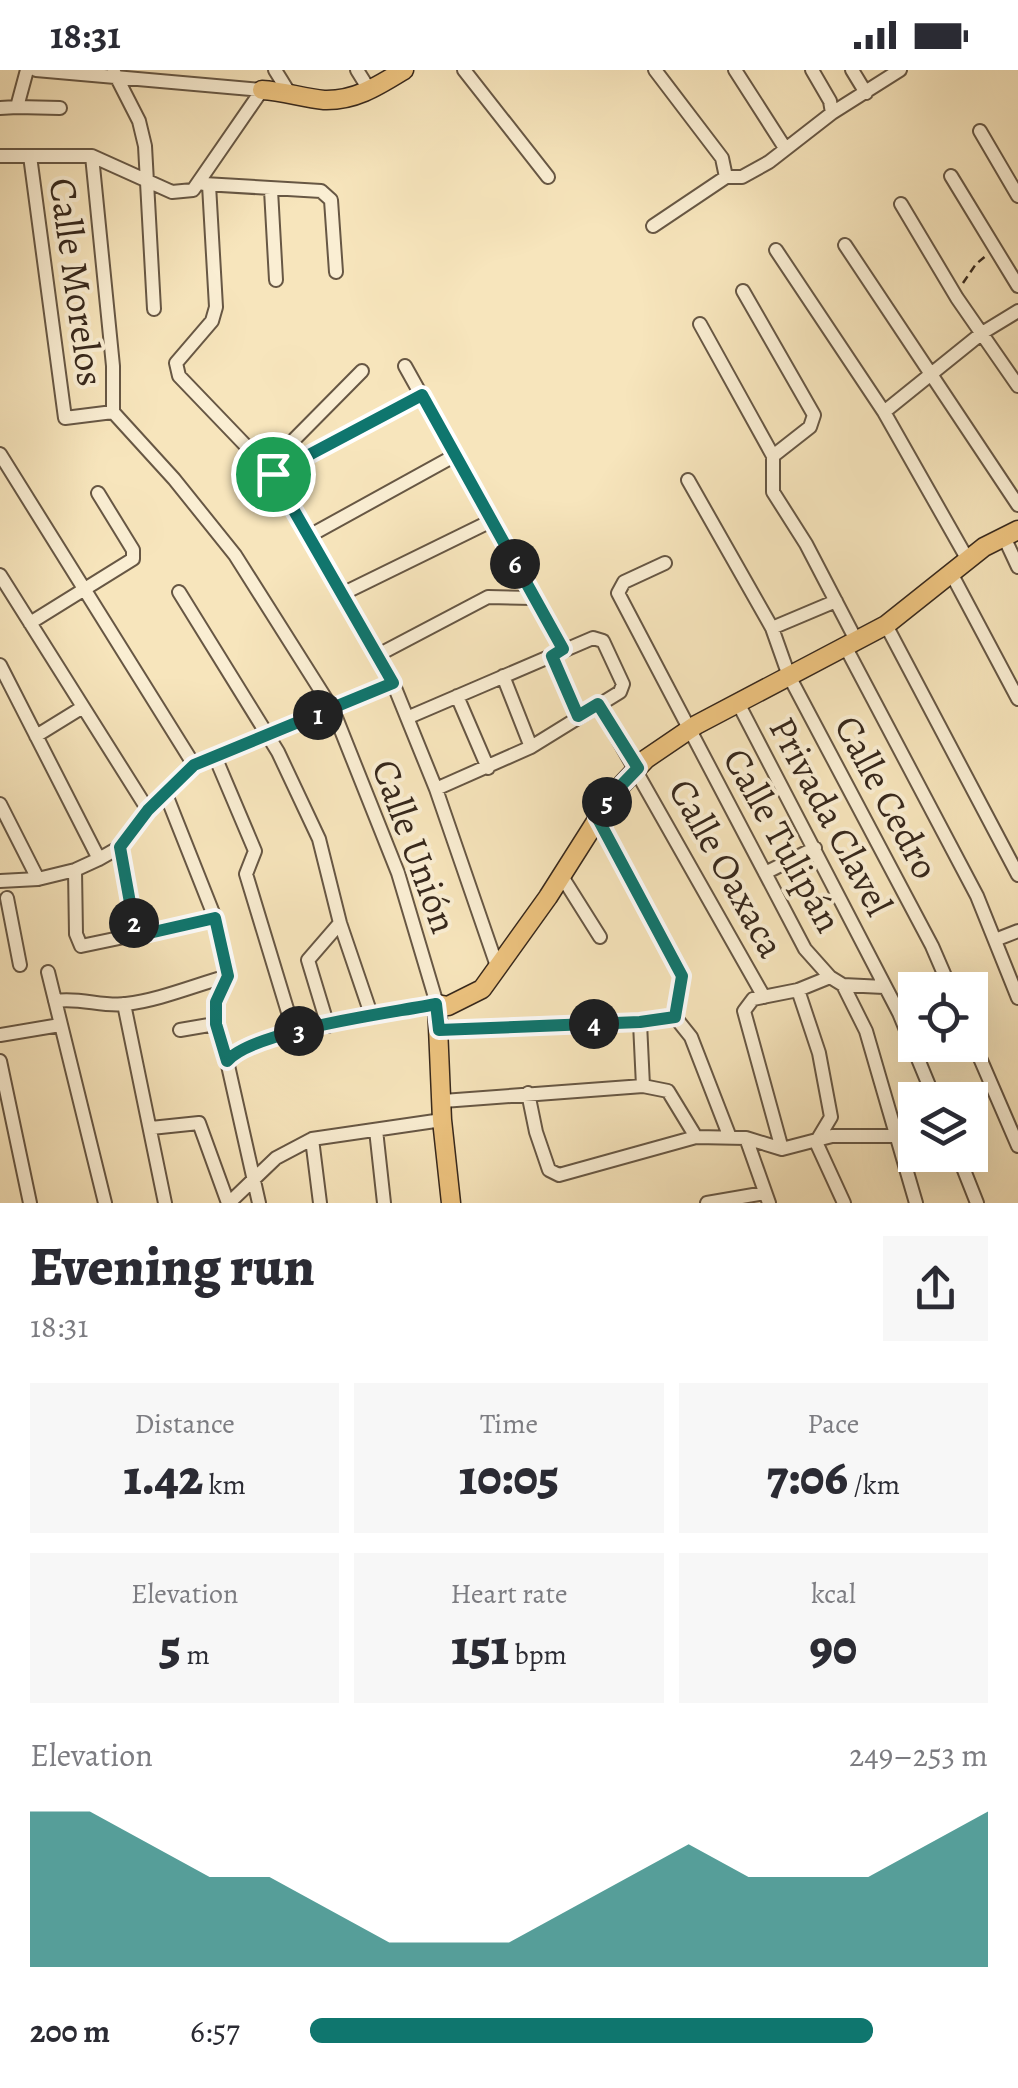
<!DOCTYPE html>
<meta charset="utf-8">
<style>
:root{--surface:#fff;--page:#f7f7f7;--text:#2b2b33;--muted:#7c7c81;--accent:#0f766e}
body{margin:0;font-family:Alegreya,serif;background:var(--page);color:var(--text);height:100vh;display:flex;flex-direction:column;font-size:38px;white-space:nowrap}
*{box-sizing:border-box;margin:0}
p{font-size:32px;color:var(--muted)}
.icon{flex:none;width:55px;height:55px;fill:none;stroke:currentColor;stroke-width:2;stroke-linecap:round;stroke-linejoin:round}
.map{position:relative;height:1133px;overflow:hidden}
.drawer{display:flex;flex-direction:column;background:var(--surface);flex:1}
.drawer>*{flex:none}
.controls{position:absolute;left:898px;top:902px;display:grid;gap:20px}
.controls a{display:grid;place-items:center;width:90px;height:90px;border-radius:0px;background:var(--surface);box-shadow:0 10px 40px #0002;font-size:50px}
.pin{position:absolute;display:grid;place-items:center;width:85px;height:85px;color:#fff;margin:-42px;border:5px solid #fff;border-radius:50%;box-shadow:0 2px 10px #0007}
.km{position:absolute;width:50px;height:50px;margin:-25px;border-radius:50%;background:#222;color:#fff;font-size:28px;line-height:50px;text-align:center}
.round{display:grid;place-items:center;flex:none;width:105px;height:105px;border-radius:0px;background:var(--page)}
.head{display:flex;align-items:center;justify-content:space-between;height:170px;padding:0 30px}
h1{font-size:55px;font-weight:800;line-height:75px}
.figures{display:grid;grid-template-columns:repeat(3,1fr);gap:15px;height:170px;padding:10px 30px}
.figures div{display:grid;align-content:center;border-radius:0px;background:var(--page);text-align:center}
.figures b{font-size:50px;font-weight:800}
.figures small{font-size:28px;font-weight:400}
.figures p{font-size:28px}
.chart{height:280px;padding:20px 30px}
.chart p{display:flex;justify-content:space-between}
.chart svg{width:100%;height:180px;margin-top:10px;fill:var(--accent);opacity:.7}
ul{padding:0 30px;list-style:none;font-size:32px}
li{display:grid;grid-template-columns:160px 120px 1fr;align-items:center;height:75px}
li i{height:25px;border-radius:12px;background:var(--accent)}
.status{display:flex;justify-content:space-between;align-items:center;height:70px;padding:0 50px;background:var(--surface);direction:ltr}
.status svg{height:28px;fill:currentColor}
.map>svg:first-child{display:block}
</style>
<div class="status"><b>18:31</b><svg viewBox="0 0 49 12"><path d="M0 12V9h3v3zM5 12V6h3v6zM10 12V3h3v9zM15 12V0h3v12zM26 1h20v11H26zM47 4h2v5h-2z"/></svg></div>
<div class="map">
<svg width="1018" height="1133" viewBox="0 0 1018 1133">
<rect width="100%" height="100%" fill="#f7e5bc"/>
<filter id="stains"><feTurbulence type="fractalNoise" baseFrequency=".002" numOctaves="4"/><feColorMatrix values="0 0 0 0 .2 0 0 0 0 .09 0 0 0 0 .02 0 0 0 .5 -.17"/></filter>
<radialGradient id="worn" r=".72"><stop offset=".6" stop-color="#630" stop-opacity="0"/><stop offset="1" stop-color="#630" stop-opacity=".3"/></radialGradient>
<g fill="none" stroke-linecap="round" stroke-linejoin="round">
<g stroke="#675744" stroke-width="16">
<path id="minor" d="M275,0L288,21
M357,0L370,21
M464,0L548,107
M655,0L722,88L726,107
M735,0L785,78
M852,0L866,23
M114,2L139,51L145,76L154,239
M17,37L60,38
M0,38L17,37L27,0
M832,43L900,0
M980,61L1018,126
M0,86H92L172,122L193,120L262,20L36,0
M30,86L65,348L113,342L174,409L235,485L333,640L398,803L437,934C392,943 254,960 227,991L259,1133
M92,86L113,296V342
M951,106L1018,216
M726,107H742L769,92L832,43L830,31L812,0
M204,114L321,121L331,130L336,202
M209,115L216,237L212,251L176,293L179,306L273,404L393,613L436,719L498,899
M271,120L276,210
M901,134L957,228L1018,316
M653,156L726,107
M845,175L1018,435
M776,180L884,342L968,490
M743,221L814,345L810,357L773,386
M700,254L773,386V422L806,474L856,570
M405,296L563,579
M884,342L982,263L1018,241
M0,384L194,695
M268,396L362,301
M273,404L422,325
M688,410L772,558
M309,466L454,386
M1004,467L1018,497
M665,493L624,512L618,523L805,879L830,907L843,915L866,961L916,1133
M951,503L1018,629
M0,505L148,740
M179,522L278,682L319,769L340,853L372,947
M342,524L491,451
M836,531L772,558L789,606L932,876L951,920
M30,553L133,489V480L98,423
M886,555L1018,805
M845,576L977,826L1018,928
M552,585L578,646
M376,586L488,527L533,528
M0,595L99,789
M503,606L531,677
M457,626L488,698
M738,633L899,943L915,942
M598,634L764,927
M409,647L593,568L603,571L623,614L620,622L531,677L436,719
M36,666L83,637
M216,689L255,781L246,804L294,962
M165,722L215,848L228,906L216,933L215,954L227,991
M0,734L38,809
M120,777L137,866
M75,800L76,864L81,876L215,848
M765,803L815,778
M561,805L600,867
M0,811L38,809L75,800L99,789L120,777L148,740L194,695L393,613
M7,828L20,895
M995,870L1018,861
M48,902L105,1133
M843,915L884,917
M798,920L819,983L831,1047L816,1072L844,1133
M55,931C80,927 102,937 126,934C160,930 195,915 228,906
M124,934L165,1133
M899,943L935,1030
M675,947L691,967L729,1065
M328,956L308,890L340,853
M180,960L215,954
M439,960L640,953L675,947L682,906L597,747
M0,965L60,955
M970,965L1018,1076
M0,991L30,1133
M643,1016L668,1021L696,1067L746,1068L782,1079L832,1066H894
M528,1023L536,1062L549,1100L559,1105L696,1067
M443,1031L643,1016L640,953
M151,1058L199,1053L228,1133
M376,1060L384,1133
M746,1068L769,1133
M312,1069L320,1133
M782,1079L744,941L753,929L798,920L830,907
M958,1085L977,1133
M229,1133L276,1088L312,1069L442,1050
M707,1133L765,1123"/>
</g>
<g stroke="#37281c" stroke-width="21">
<path id="major" d="M262,20C283,21 303,28 324,30C355,31 378,16 404,0
M451,1133L442,1050L437,934L448,936L482,919L548,827L614,723L646,689L696,655L886,555L984,477L1018,460"/>
</g>
<path stroke="#37281c" stroke-width="2.5" stroke-dasharray="8 5" stroke-linecap="butt" d="M963,213L976,194L987,185"/>
<use href="#minor" stroke="#faeed3" stroke-width="12"/>
<use href="#major" stroke="#ecc27e" stroke-width="18"/>
</g>
<g fill="none" stroke-linecap="round" stroke-linejoin="round">
<g stroke="#fff" stroke-width="20">
<path id="route" d="M422,325L563,579L552,586L578,646L598,634L638,698L614,723L597,747L682,906L675,947L640,952L439,960L436,934C392,943 254,960 227,991L216,954V932L228,906L215,848L136,866L120,777L148,740L194,695L393,613L273,404Z"/>
</g>
<use href="#route" stroke="#0f766e" stroke-width="12"/>
</g>
<g text-anchor="middle" stroke-width="8" stroke-linejoin="round" paint-order="stroke">
<g font-size="38" fill="#37281c" stroke="#faeed3">
<text transform="translate(77 212) rotate(82)" y="13">Calle Morelos</text>
<text transform="translate(887 727) rotate(62)" y="13">Calle Cedro</text>
<text transform="translate(831 746) rotate(62)" y="13">Privada Clavel</text>
<text transform="translate(783 770) rotate(61)" y="13">Calle Tulipán</text>
<text transform="translate(415 776) rotate(70)" y="13">Calle Unión</text>
<text transform="translate(727 798) rotate(61)" y="13">Calle Oaxaca</text>
</g>
</g>
<rect width="100%" height="100%" filter="url(#stains)"/>
<rect width="100%" height="100%" fill="url(#worn)"/>
</svg>
<div class="controls">
<a><svg class="icon" aria-label="locate" viewBox="0 0 24 24"><circle cx="12" cy="12" r="6"/><path d="M12 2v4M12 18v4M2 12h4M18 12h4"/></svg></a>
<a><svg class="icon" aria-label="layers" viewBox="0 0 24 24"><path d="M12 4l9 5-9 5-9-5zM3 14l9 5 9-5"/></svg></a>
</div>
<div class="pin" style="left:273px;top:404px;background:#1e9e55"><svg class="icon" aria-label="arrive" viewBox="0 0 24 24"><path d="M6 21V4h12l-3 4 3 4H6"/></svg></div>
<b class="km" style="left:318px;top:645px">1</b>
<b class="km" style="left:134px;top:853px">2</b>
<b class="km" style="left:299px;top:961px">3</b>
<b class="km" style="left:594px;top:954px">4</b>
<b class="km" style="left:607px;top:732px">5</b>
<b class="km" style="left:515px;top:494px">6</b>
</div>
<section class="drawer">
<div class="head"><div><h1>Evening run</h1><p>18:31</p></div><a class="round"><svg class="icon" aria-label="share" viewBox="0 0 24 24"><path d="M12 15V3M7 8l5-5 5 5M5 13v7h14v-7"/></svg></a></div>
<div class="figures">
<div><p>Distance</p><b>1.42<small> km</small></b></div>
<div><p>Time</p><b>10:05</b></div>
<div><p>Pace</p><b>7:06<small> /km</small></b></div>
</div>
<div class="figures">
<div><p>Elevation</p><b>5<small> m</small></b></div>
<div><p>Heart rate</p><b>151<small> bpm</small></b></div>
<div><p>kcal</p><b>90</b></div>
</div>
<div class="chart"><p><span>Elevation</span>249–253 m</p>
<svg viewBox="0 0 160 44" preserveAspectRatio="none"><path d="M0 44V6L10 6L20 14L30 22L40 22L50 30L60 38L70 38L80 38L90 30L100 22L110 14L120 22L130 22L140 22L150 14L160 6V44z"/></svg>
</div>
<ul>
<li><b>200 m</b>6:57<i style="width:83%"></i></li>
</ul>
</section>
